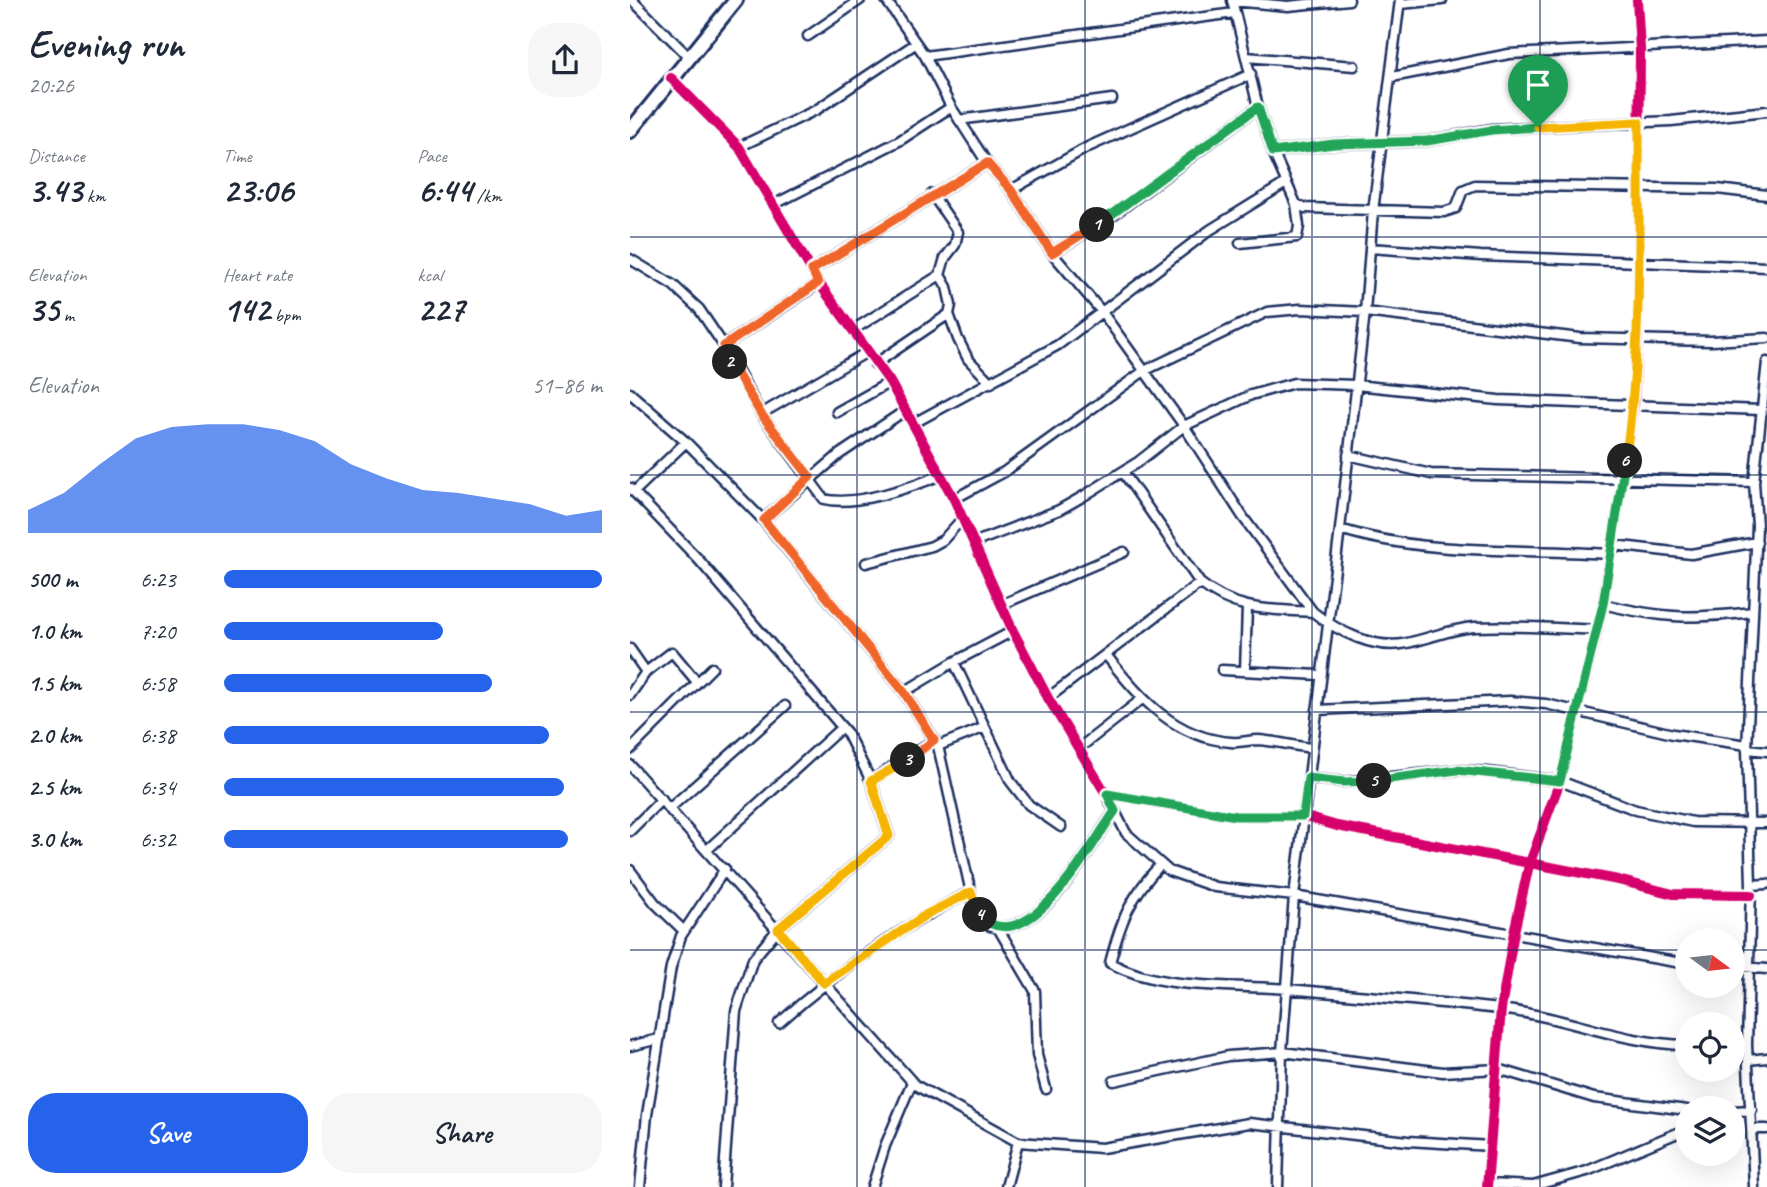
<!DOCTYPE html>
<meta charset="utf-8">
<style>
:root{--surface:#fff;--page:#f6f6f7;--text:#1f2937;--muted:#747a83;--accent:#2563eb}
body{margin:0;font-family:Caveat,sans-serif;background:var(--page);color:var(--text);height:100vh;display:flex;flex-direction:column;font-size:26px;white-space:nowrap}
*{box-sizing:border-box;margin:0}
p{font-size:23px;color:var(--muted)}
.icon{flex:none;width:38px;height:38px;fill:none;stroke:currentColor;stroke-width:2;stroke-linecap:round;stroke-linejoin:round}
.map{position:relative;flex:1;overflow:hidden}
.panel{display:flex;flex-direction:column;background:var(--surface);width:630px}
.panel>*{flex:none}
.needle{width:46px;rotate:105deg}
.buttons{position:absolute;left:1045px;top:928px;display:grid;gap:14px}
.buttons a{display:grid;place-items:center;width:70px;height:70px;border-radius:50%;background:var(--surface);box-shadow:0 7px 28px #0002;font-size:35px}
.pin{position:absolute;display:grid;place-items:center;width:60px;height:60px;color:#fff;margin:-72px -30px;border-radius:50% 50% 50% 0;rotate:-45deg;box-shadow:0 0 7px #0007}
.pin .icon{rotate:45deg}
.km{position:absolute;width:35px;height:35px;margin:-18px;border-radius:50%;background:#222;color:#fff;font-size:19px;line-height:35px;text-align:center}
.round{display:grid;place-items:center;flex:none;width:74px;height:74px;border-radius:28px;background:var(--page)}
.headline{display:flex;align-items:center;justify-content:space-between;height:119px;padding:0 28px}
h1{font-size:38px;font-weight:800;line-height:52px}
.metrics{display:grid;grid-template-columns:repeat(3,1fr);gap:10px;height:119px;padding:7px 28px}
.metrics div{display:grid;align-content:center}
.metrics b{font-size:35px;font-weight:800}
.metrics small{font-size:19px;font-weight:400}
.metrics p{font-size:19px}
.chart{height:196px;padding:14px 28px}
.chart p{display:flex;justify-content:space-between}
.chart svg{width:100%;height:126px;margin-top:7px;fill:var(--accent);opacity:.7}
.primary-button{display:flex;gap:14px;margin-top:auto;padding:14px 28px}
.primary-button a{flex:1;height:80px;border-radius:28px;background:var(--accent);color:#fff;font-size:28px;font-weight:800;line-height:80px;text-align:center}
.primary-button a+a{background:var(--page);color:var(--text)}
ul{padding:0 28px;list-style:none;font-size:23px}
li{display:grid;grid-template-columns:112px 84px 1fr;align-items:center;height:52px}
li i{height:18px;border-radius:9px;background:var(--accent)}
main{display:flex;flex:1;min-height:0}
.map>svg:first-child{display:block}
</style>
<main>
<section class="panel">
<div class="headline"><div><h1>Evening run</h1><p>20:26</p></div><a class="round"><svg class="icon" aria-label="share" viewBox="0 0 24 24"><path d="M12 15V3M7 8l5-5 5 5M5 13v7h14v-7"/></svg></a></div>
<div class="metrics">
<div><p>Distance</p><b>3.43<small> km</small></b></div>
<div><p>Time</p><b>23:06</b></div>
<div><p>Pace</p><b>6:44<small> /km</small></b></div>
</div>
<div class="metrics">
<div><p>Elevation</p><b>35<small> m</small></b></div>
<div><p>Heart rate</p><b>142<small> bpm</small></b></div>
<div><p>kcal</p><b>227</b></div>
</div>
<div class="chart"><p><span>Elevation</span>51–86 m</p>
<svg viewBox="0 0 160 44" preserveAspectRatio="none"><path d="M0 44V36L10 30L20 20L30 11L40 7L50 6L60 6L70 8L80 12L90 20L100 25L110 29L120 30L130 32L140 34L150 38L160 36V44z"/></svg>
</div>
<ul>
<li><b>500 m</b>6:23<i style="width:100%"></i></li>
<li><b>1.0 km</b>7:20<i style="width:58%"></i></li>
<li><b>1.5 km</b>6:58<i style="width:71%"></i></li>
<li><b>2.0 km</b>6:38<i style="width:86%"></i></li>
<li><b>2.5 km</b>6:34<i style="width:90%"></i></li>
<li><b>3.0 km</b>6:32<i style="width:91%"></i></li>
</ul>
<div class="primary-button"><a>Save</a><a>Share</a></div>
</section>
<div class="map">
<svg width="1137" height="1187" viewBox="0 0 1137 1187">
<rect width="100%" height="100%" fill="#fff"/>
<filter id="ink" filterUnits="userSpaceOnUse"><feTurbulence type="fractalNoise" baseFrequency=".0143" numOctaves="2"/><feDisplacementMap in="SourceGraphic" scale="14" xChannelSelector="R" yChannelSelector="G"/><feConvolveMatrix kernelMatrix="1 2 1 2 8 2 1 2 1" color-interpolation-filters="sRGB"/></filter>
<g filter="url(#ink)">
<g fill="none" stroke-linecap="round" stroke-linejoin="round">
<g stroke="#1b2f5e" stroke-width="13">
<path id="street" d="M2,0L58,56
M256,0L295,56L321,107L357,163L381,190L422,253L472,312L554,426L613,517L683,612C707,631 746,651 777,643C801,638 820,629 844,627C885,625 927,628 968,630
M602,0L628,107L643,152L666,204L675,208L814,212L826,208L833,190L845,185L1087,189L1137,195
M602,1L658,6L719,0
M770,4L812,0
M178,36L230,0
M295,56L604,13
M616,57L724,66
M762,77L879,54L1137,41
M41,78L109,147L189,283L260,382L324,499L383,631L418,698L476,794L606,816H673L707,826L988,880L1043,894L1121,895
M329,120L482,99
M109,147L186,110L285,44
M643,152L704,144L797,141L862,129L1041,121L1137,111
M381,190L458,147L621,74
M302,194L328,232L325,245L315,258L310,275L317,287L321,305L319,314L328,339L338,359L361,383
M143,205L269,141L321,107
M610,243L667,237L669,226L666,204
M740,248L851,256L1137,267
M422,253L475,221L628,107
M0,259L43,285L69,309L94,346L131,414L194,499C225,507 282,487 311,475
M182,270L357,163
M223,330L310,275
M94,346L189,283
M245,364L319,314
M0,393L56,442L133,520L274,692L324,662L383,631
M207,412L260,382
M131,414L237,352
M284,423L428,345L580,230L656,183
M718,455L801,474L1124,482
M493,472L570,583
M0,488L69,560L217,733L241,781L259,836L148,929L123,959L106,1011L93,1187
M4,492L56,442
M324,499L374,472L514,371L637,312L670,309L735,312L950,338L1081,341L1137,338
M133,520L210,454L276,410
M710,529C796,556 891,548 981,554
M343,543L429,510L452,497L508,462L554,426L621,395L664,383L726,385L868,400L1131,410
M983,545L1061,554L1127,542
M236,563L302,546L313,540L332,519
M373,604L494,552
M973,604C1035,619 1061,619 1123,612
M0,649L16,672
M477,656C509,698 545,738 601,742C610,743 619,740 628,740C645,741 664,746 681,748
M324,662L381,782L399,805L431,827
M592,670L689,675
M615,671L617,607
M274,692L308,746L344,906L360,926C412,940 460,846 485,811
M0,695L16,672L42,652L67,682
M418,698L570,583C607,612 638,609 683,612
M687,710L880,701L916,704L1043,734L1117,745
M308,746L353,728
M448,749L512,699
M1117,749L1137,751
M0,750L82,668
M0,765L285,1085L388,1142L472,1148L619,1123L778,1141L861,1146
M679,778L714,782L827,770L858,772L930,781L1006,810L1063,822L1137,823
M241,781L304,740
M476,794L496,833L539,871L585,887L664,896L1057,964
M40,808L155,706
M0,831L32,799
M77,850L212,727
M531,864C500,897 491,920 480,963C533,991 598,984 657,989C728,995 799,1001 869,1009C934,1016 992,1044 1057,1045
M0,870L25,903L54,931
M1121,885L1137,884
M368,928L405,991L407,1055L416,1089
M1102,966L1137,969
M149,1023C207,971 271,927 340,892
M1102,1045H1117
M0,1046L29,1039
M1118,1060L1137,1058
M484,1081L598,1056L652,1052L813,1072L868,1069L964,1098L1057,1110
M1102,1111L1122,1110
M1123,1129H1137
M858,1184L903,1186L957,1171L1057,1129
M10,1187L17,1115L41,967L51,936L95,869
M242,1187L255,1146L282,1082
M376,1187L388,1142
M648,1187L652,1052L664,896L710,529L735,312L743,211L770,0
M857,1187L871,1009L884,932L899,865L930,781L968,630L1004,403L1008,337L1010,49L1007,0
M1124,1187L1117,1045L1121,885L1117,749L1127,526L1124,482L1137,362"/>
</g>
<g stroke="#1b2f5e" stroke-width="18">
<path id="secondary" d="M0,131L106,0"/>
</g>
<use href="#street" stroke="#fff" stroke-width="8"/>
<use href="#secondary" stroke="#fff" stroke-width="12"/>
<g stroke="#fff" stroke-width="15">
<path id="cycleway" d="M41,78L109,147L189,283L260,382L324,499L383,631L418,698L476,794L606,816H673L707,826L988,880L1043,894L1121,895
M857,1187L871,1009L884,932L899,865L930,781L968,630L1004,403L1008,337L1010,49L1007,0"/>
</g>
<use href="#cycleway" stroke="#d6006c" stroke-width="10"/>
</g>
</g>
<g fill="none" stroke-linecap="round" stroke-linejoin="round" filter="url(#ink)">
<g stroke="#fff" stroke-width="14">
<path id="split-1" d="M467,225L628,107L643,152L704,144L797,141L862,130L908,127"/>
</g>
<g stroke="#fff" stroke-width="14">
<path id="split-2" d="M100,362L94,346L188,283L182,270L357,163L381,190L422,253L467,225"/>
</g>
<g stroke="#fff" stroke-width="14">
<path id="split-3" d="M100,362L131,414L180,477L134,520L274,692L304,740L278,760"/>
</g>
<g stroke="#fff" stroke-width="14">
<path id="split-4" d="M278,760L241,781L259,836L148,929L194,983L297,914L341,892L350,915"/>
</g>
<g stroke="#fff" stroke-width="14">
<path id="split-5" d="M350,915C396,965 463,842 485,811L477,794L606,816H673L678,778L714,782L744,781"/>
</g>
<g stroke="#fff" stroke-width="14">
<path id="split-6" d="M744,781L827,770L930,781L973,604L995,461"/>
</g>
<g stroke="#fff" stroke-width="14">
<path id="split-7" d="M908,127L1009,122C1009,235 1012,349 995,461"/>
</g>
<use href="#split-1" stroke="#22a559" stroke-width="9"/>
<use href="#split-2" stroke="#f0652b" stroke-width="9"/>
<use href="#split-3" stroke="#f0652b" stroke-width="9"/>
<use href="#split-4" stroke="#f5b400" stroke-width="9"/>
<use href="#split-5" stroke="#22a559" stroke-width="9"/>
<use href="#split-6" stroke="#22a559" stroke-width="9"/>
<use href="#split-7" stroke="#f5b400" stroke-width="9"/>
</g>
<path fill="none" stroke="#1b2f5e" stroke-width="2" stroke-opacity="0.55" d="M227,0V1187M455,0V1187M682,0V1187M910,0V1187M0,237H1137M0,475H1137M0,712H1137M0,950H1057M1102,950H1137"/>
</svg>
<div class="buttons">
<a><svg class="needle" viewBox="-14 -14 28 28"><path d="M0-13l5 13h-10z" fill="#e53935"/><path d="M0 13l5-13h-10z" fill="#747a83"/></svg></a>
<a><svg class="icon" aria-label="locate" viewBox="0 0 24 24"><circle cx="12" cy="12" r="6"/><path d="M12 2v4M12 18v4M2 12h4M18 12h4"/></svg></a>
<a><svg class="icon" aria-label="layers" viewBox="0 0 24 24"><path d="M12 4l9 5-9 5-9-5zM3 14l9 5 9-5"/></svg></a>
</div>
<div class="pin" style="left:908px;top:127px;background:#1e9e55"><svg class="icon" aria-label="arrive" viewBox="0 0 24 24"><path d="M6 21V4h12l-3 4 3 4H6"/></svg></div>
<b class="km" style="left:467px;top:225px">1</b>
<b class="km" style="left:100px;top:362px">2</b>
<b class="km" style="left:278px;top:760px">3</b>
<b class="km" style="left:350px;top:915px">4</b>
<b class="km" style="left:744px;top:781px">5</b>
<b class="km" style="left:995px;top:461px">6</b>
</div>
</main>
